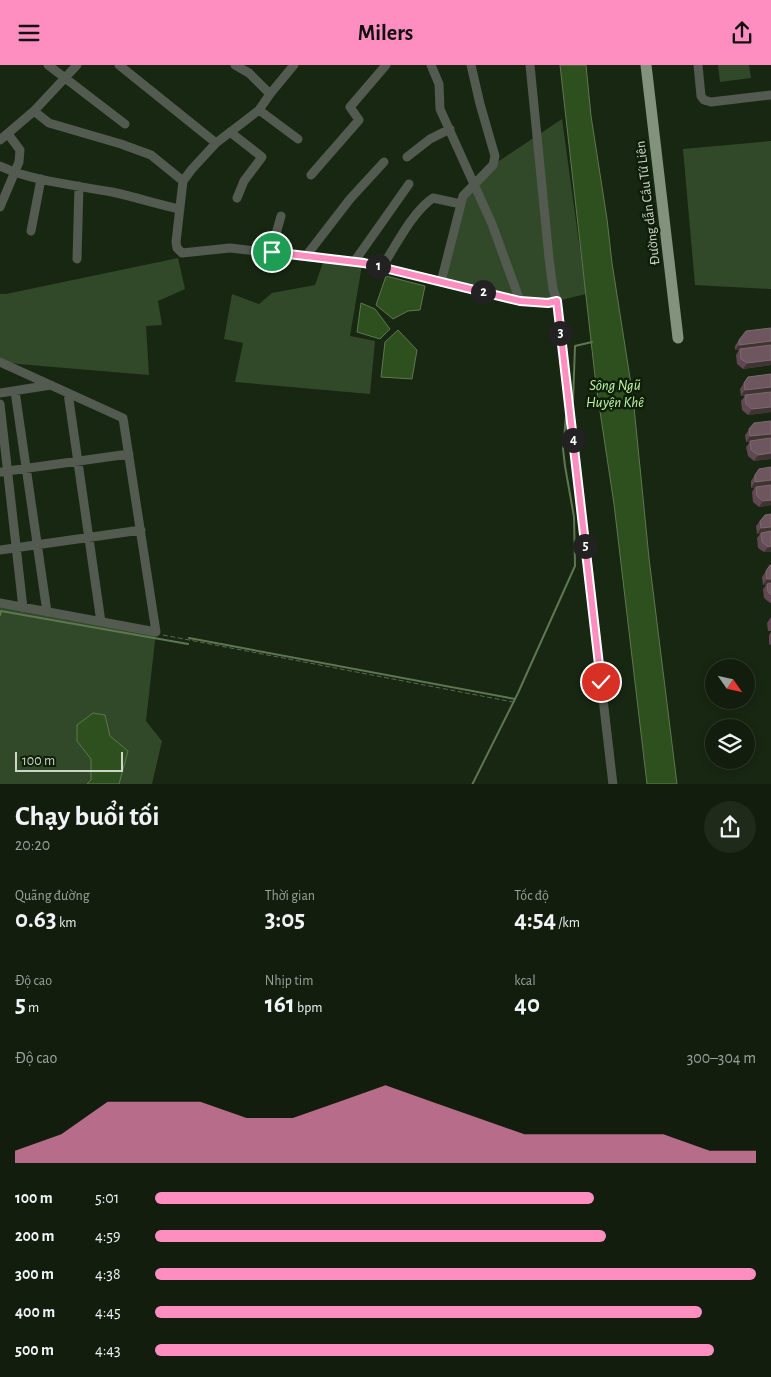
<!DOCTYPE html>
<html lang="vi">
<meta charset="utf-8">
<style>
:root{--surface:#121d0d;--page:#1f2a1b;--text:#f1f3f6;--muted:#9ca29d;--line:#313b2e;--accent:#fd8ebf}
body{margin:0;font-family:"Alegreya Sans",sans-serif;background:var(--page);color:var(--text);height:100vh;display:flex;flex-direction:column;font-size:19px;white-space:nowrap}
*{box-sizing:border-box;margin:0}
p{font-size:16px;color:var(--muted)}
.icon{flex:none;width:28px;height:28px;fill:none;stroke:currentColor;stroke-width:2;stroke-linecap:round;stroke-linejoin:round}
.map{position:relative;height:719px;overflow:hidden}
.panel{display:flex;flex-direction:column;background:var(--surface);flex:1}
.panel>*{flex:none}
.needle{width:32px;rotate:124deg}
.controls{position:absolute;left:705px;top:594px;display:grid;gap:10px}
.controls a{display:grid;place-items:center;width:50px;height:50px;border-radius:50%;background:var(--surface);box-shadow:0 2px 8px #0003,0 0 0 1px var(--line);font-size:25px}
.scale{position:absolute;left:15px;bottom:12px;width:108px;box-sizing:border-box;padding-left:5px;border:2px solid #ccd6c8;border-top:0;font-size:14px;line-height:18px;white-space:nowrap;color:#ccd6c8;-webkit-text-stroke:4px #0f1e08;paint-order:stroke}
.pin{position:absolute;display:grid;place-items:center;width:42px;height:42px;color:#fff;margin:-21px;border:2px solid #fff;border-radius:50%;box-shadow:0 1px 5px #0007}
.km{position:absolute;width:25px;height:25px;margin:-12px;border-radius:50%;background:#222;color:#fff;font-size:14px;line-height:25px;text-align:center}
.round{display:grid;place-items:center;flex:none;width:52px;height:52px;border-radius:26px;background:var(--page)}
.headline{display:flex;align-items:center;justify-content:space-between;height:85px;padding:0 15px}
h1{font-size:28px;font-weight:700;line-height:38px}
.metrics{display:grid;grid-template-columns:repeat(3,1fr);gap:8px;height:85px;padding:5px 15px}
.metrics div{display:grid;align-content:center}
.metrics b{font-size:25px;font-weight:700}
.metrics small{font-size:14px;font-weight:400}
.metrics p{font-size:14px}
.chart{height:140px;padding:10px 15px}
.chart p{display:flex;justify-content:space-between}
.chart svg{width:100%;height:90px;margin-top:5px;fill:var(--accent);opacity:.7}
ul{padding:0 15px;list-style:none;font-size:16px}
li{display:grid;grid-template-columns:80px 60px 1fr;align-items:center;height:38px}
li i{height:12px;border-radius:6px;background:var(--accent)}
header{display:flex;justify-content:space-between;align-items:center;height:65px;padding:0 15px;background:var(--accent);color:#111;font-size:22px;font-weight:700}
.map>svg:first-child{display:block}
</style>
<header><svg class="icon" aria-label="menu" viewBox="0 0 24 24"><path d="M4 6h16M4 12h16M4 18h16"/></svg>Milers<svg class="icon" aria-label="share" viewBox="0 0 24 24"><path d="M12 15V3M7 8l5-5 5 5M5 13v7h14v-7"/></svg></header>
<div class="map">
<svg width="771" height="720" viewBox="0 0 771 720">
<rect width="100%" height="100%" fill="#182711"/>
<path fill="#324929" d="M718,0H749L751,13L720,17Z
M562,54L586,229L557,236H520L441,217L461,139L493,100Z
M771,76V224L695,220L683,84Z
M178,193L185,224L158,236L162,260L146,261L149,310L18,299L0,295V229H6Z
M324,195L362,200L350,271L375,276L370,329L235,317L243,278L224,274L232,229L259,239L272,228L315,220Z
M0,538L156,567L146,656L162,676L152,719H0Z"/>
<path fill="#2e501e" stroke="#5d7851" d="M560,0H586L591,51L607,154L612,198L633,332L649,493L677,719H647L614,439L596,320Z
M386,211L425,221L420,245L408,246L393,254L376,240Z
M361,238L375,244L390,264L380,274L357,267Z
M398,265L417,285L412,314L381,312L385,277Z
M93,648L105,650L110,671L128,686L119,719H87L91,715V694L77,676V660Z"/>
<g fill="none" stroke-linecap="round" stroke-linejoin="round">
<path stroke="#5d7851" stroke-width="2" d="M573,336L575,281L592,277
M0,550L1,546L188,579
M189,573L515,634
M472,720L518,628L575,501L574,452L565,401L563,384L566,351"/>
<path stroke="#5a6754" stroke-width="1" stroke-dasharray="5 2.5" stroke-linecap="butt" d="M163,570L513,637"/>
<path stroke="#535a50" stroke-width="9" d="M48,0L125,59
M119,0L216,78
M235,0L249,8L270,29
M294,0L270,29L259,45L216,78L192,104L183,116L176,177L177,183L182,188L230,183L364,198L520,236L548,238L557,236L553,224L549,193L530,0
M431,0L439,19L440,44L492,159L520,236
M698,0L701,31L704,35L711,37L771,30
M259,45L298,74
M34,46L49,58L121,79L151,90L183,116
M230,67L262,92L244,116L237,133
M0,75L34,46L77,0
M407,92L430,74L450,64
M0,101C35,117 75,120 112,127C135,132 157,139 179,144
M311,110L359,55L350,42L386,0
M0,142L19,97L20,85L8,69
M31,166L41,114
M271,187L281,151
M306,191L350,134L384,97
M77,194L79,121
M354,197L409,119
M382,202C395,182 413,146 433,133L461,139
M441,217L463,131L493,100L495,91L480,39L471,0
M557,236L613,720
M0,297L123,353L156,567L0,538
M15,326L47,547
M0,328L51,320
M68,328L101,557
M0,339L23,543
M0,407L129,389
M0,485L141,465"/>
<path stroke="#82927c" stroke-width="11" d="M646,0L678,273"/>
</g>
<path fill="#614751" d="M771,263V300L743,304L737,299L736,290L739,285H735V281L739,275Z
M771,309V347L748,350L742,345L741,336L745,331H741L740,324L748,312Z
M754,358L771,394L754,396L748,391L746,382L750,377H746L745,370Z
M771,402V440L759,442L753,437L752,427L755,422L751,423V416L759,404Z
M760,456L771,487H764L758,483L757,473L761,468L757,469L756,461Z
M770,500H771V538H770L764,533L763,524L767,519L763,520L762,512Z
M771,552V566H768L767,558Z
M771,567V580L769,579V570Z"/>
<path fill="#3f3432" d="M771,276V281L735,285L739,280Z
M771,295V300L743,304L747,298Z
M771,322V327L741,331L745,325Z
M771,342V347L748,350L752,344Z
M771,369V374L746,377L750,371Z
M771,388V394L754,396L758,390Z
M771,415V420L751,423L755,417Z
M771,435V440L759,442L763,436Z
M771,462V467L757,469L761,463Z
M771,481V487H764L768,482Z
M767,514H771V519L763,520Z"/>
<path fill="#6d565e" stroke="#7c6a6e" d="M771,263V276L739,280V275L746,266Z
M771,280V295L747,298L741,294L740,284Z
M771,309V322L745,325L744,318L748,312Z
M771,327V342L752,344L746,339L745,330Z
M771,356V369L750,371L749,364L754,358Z
M771,373V388L758,390L751,385L750,376Z
M771,402V415L755,417V410L759,404Z
M771,420V435L763,436L757,431L756,422Z
M771,449V462L761,463L760,456L765,450Z
M771,466V481L768,482L762,477L761,468Z
M770,500H771V514H767L766,506Z
M771,518V530L768,527L767,519Z"/>
<g fill="none" stroke-linecap="round" stroke-linejoin="round">
<g stroke="#fff" stroke-width="10">
<path id="route" d="M272,187L364,198L520,236L548,238L557,236L601,617"/>
</g>
<use href="#route" stroke="#fd8ebf" stroke-width="6"/>
</g>
<g text-anchor="middle" stroke-width="5" stroke-linejoin="round" paint-order="stroke">
<g font-size="14" fill="#ccd6c8" stroke="#0f1e08">
<text transform="translate(647 138) rotate(-97)" y="5">Đường dẫn Cầu Tứ Liên</text>
</g>
<g font-size="15" font-style="italic" fill="#c0f7a9" stroke="#0f1e08">
<text x="615" y="325">Sông Ngũ<tspan x="615" dy="17">Huyện Khê</tspan></text>
</g>
</g>
</svg>
<div class="controls">
<a><svg class="needle" viewBox="-14 -14 28 28"><path d="M0-13l5 13h-10z" fill="#e53935"/><path d="M0 13l5-13h-10z" fill="#9ca29d"/></svg></a>
<a><svg class="icon" aria-label="layers" viewBox="0 0 24 24"><path d="M12 4l9 5-9 5-9-5zM3 14l9 5 9-5"/></svg></a>
</div>
<div class="scale">100 m</div>
<div class="pin" style="left:272px;top:187px;background:#1e9e55"><svg class="icon" aria-label="arrive" viewBox="0 0 24 24"><path d="M6 21V4h12l-3 4 3 4H6"/></svg></div>
<div class="pin" style="left:601px;top:617px;background:#d93025"><svg class="icon" aria-label="check" viewBox="0 0 24 24"><path d="M5 12l5 5 9-10"/></svg></div>
<b class="km" style="left:378px;top:201px">1</b>
<b class="km" style="left:483px;top:227px">2</b>
<b class="km" style="left:560px;top:268px">3</b>
<b class="km" style="left:573px;top:375px">4</b>
<b class="km" style="left:585px;top:481px">5</b>
</div>
<section class="panel">
<div class="headline"><div><h1>Chạy buổi tối</h1><p>20:20</p></div><a class="round"><svg class="icon" aria-label="share" viewBox="0 0 24 24"><path d="M12 15V3M7 8l5-5 5 5M5 13v7h14v-7"/></svg></a></div>
<div class="metrics">
<div><p>Quãng đường</p><b>0.63<small> km</small></b></div>
<div><p>Thời gian</p><b>3:05</b></div>
<div><p>Tốc độ</p><b>4:54<small> /km</small></b></div>
</div>
<div class="metrics">
<div><p>Độ cao</p><b>5<small> m</small></b></div>
<div><p>Nhịp tim</p><b>161<small> bpm</small></b></div>
<div><p>kcal</p><b>40</b></div>
</div>
<div class="chart"><p><span>Độ cao</span>300–304 m</p>
<svg viewBox="0 0 160 44" preserveAspectRatio="none"><path d="M0 44V38L10 30L20 14L30 14L40 14L50 22L60 22L70 14L80 6L90 14L100 22L110 30L120 30L130 30L140 30L150 38L160 38V44z"/></svg>
</div>
<ul>
<li><b>100 m</b>5:01<i style="width:73%"></i></li>
<li><b>200 m</b>4:59<i style="width:75%"></i></li>
<li><b>300 m</b>4:38<i style="width:100%"></i></li>
<li><b>400 m</b>4:45<i style="width:91%"></i></li>
<li><b>500 m</b>4:43<i style="width:93%"></i></li>
</ul>
</section>
